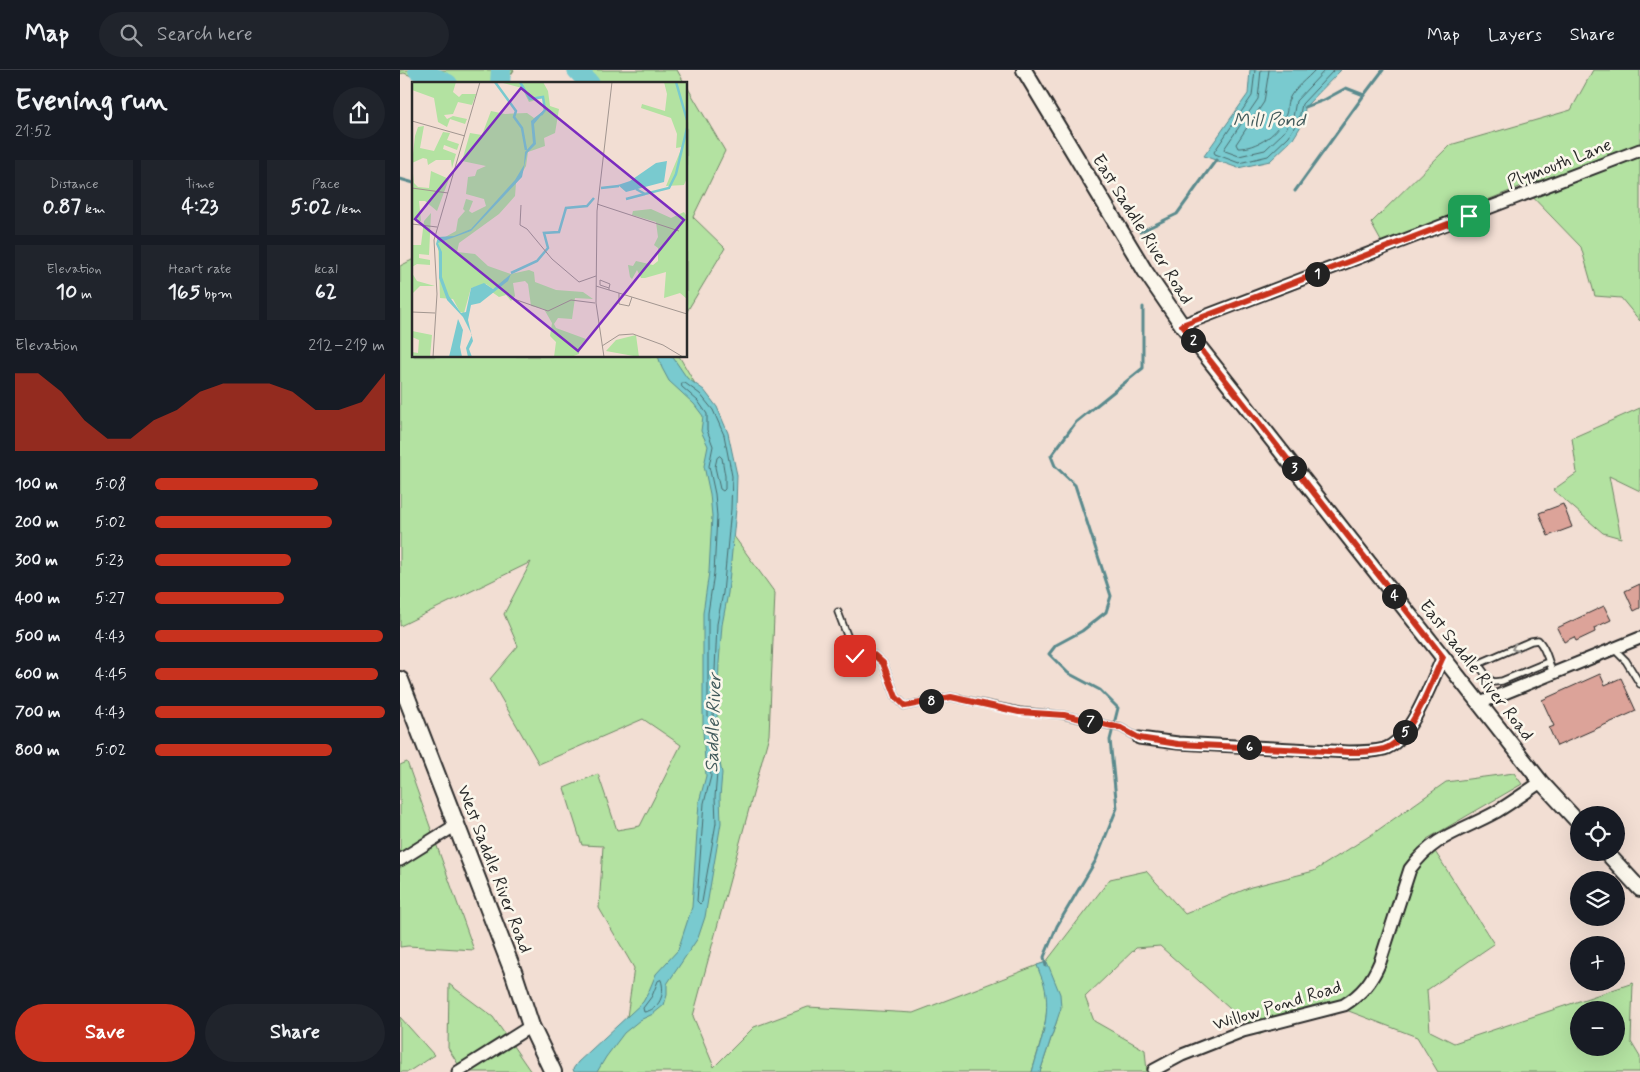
<!DOCTYPE html>
<meta charset="utf-8">
<style>
:root{--surface:#171b24;--page:#20242c;--text:#f1f3f6;--muted:#9ea1a6;--line:#363941;--accent:#c8321e}
body{margin:0;font-family:Mynerve,sans-serif;background:var(--page);color:var(--text);height:100vh;display:flex;flex-direction:column;font-size:19px;white-space:nowrap}
*{box-sizing:border-box;margin:0}
p{font-size:16px;color:var(--muted)}
.icon{flex:none;width:28px;height:28px;fill:none;stroke:currentColor;stroke-width:2;stroke-linecap:round;stroke-linejoin:round}
.map{position:relative;flex:1;overflow:hidden}
.panel{display:flex;flex-direction:column;background:var(--surface);width:400px}
.panel>*{flex:none}
.tools{position:absolute;left:1170px;top:736px;display:grid;gap:10px}
.tools a{display:grid;place-items:center;width:55px;height:55px;border-radius:50%;background:var(--surface);box-shadow:0 5px 20px #0002;font-size:25px}
.pin{position:absolute;display:grid;place-items:center;width:42px;height:42px;color:#fff;margin:-21px;border-radius:10px;box-shadow:0 2px 8px #0006}
.km{position:absolute;width:25px;height:25px;margin:-12px;border-radius:50%;background:#222;color:#fff;font-size:14px;line-height:25px;text-align:center}
.round{display:grid;place-items:center;flex:none;width:52px;height:52px;border-radius:26px;background:var(--page)}
.head{display:flex;align-items:center;justify-content:space-between;height:85px;padding:0 15px}
h1{font-size:28px;font-weight:800;line-height:38px}
.stats{display:grid;grid-template-columns:repeat(3,1fr);gap:8px;height:85px;padding:5px 15px}
.stats div{display:grid;align-content:center;border-radius:0px;background:var(--page);text-align:center}
.stats b{font-size:21px;font-weight:800}
.stats small{font-size:14px;font-weight:400}
.stats p{font-size:14px}
.chart{height:140px;padding:10px 15px}
.chart p{display:flex;justify-content:space-between}
.chart svg{width:100%;height:90px;margin-top:5px;fill:var(--accent);opacity:.7}
.button{display:flex;gap:10px;margin-top:auto;padding:10px 15px}
.button a{flex:1;height:58px;border-radius:30px;background:var(--accent);color:#fff;font-size:20px;font-weight:800;line-height:58px;text-align:center}
.button a+a{background:var(--page);color:var(--text)}
ul{padding:0 15px;list-style:none;font-size:16px}
li{display:grid;grid-template-columns:80px 60px 1fr;align-items:center;height:38px}
li i{height:12px;border-radius:6px;background:var(--accent)}
header{display:flex;align-items:center;gap:30px;box-sizing:border-box;height:70px;padding:0 25px;background:var(--surface);border-bottom:1px solid var(--line)}
header strong{font-size:24px}
nav{display:flex;gap:28px;margin-inline-start:auto;font-size:18px}
.search{width:350px;height:45px;background:var(--page);display:flex;align-items:center;gap:12px;box-sizing:border-box;padding:0 18px;border-radius:28px;color:var(--muted);font-size:19px}
main{display:flex;flex:1;min-height:0}
.map>svg:first-child{display:block}
</style>
<header>
<strong>Map</strong>
<div class="search"><svg class="icon" aria-label="search" viewBox="0 0 24 24"><circle cx="10" cy="10" r="6"/><path d="M15 15l6 6"/></svg>Search here</div>
<nav><a>Map</a><a>Layers</a><a>Share</a></nav>
</header>
<main>
<section class="panel">
<div class="head"><div><h1>Evening run</h1><p>21:52</p></div><a class="round"><svg class="icon" aria-label="share" viewBox="0 0 24 24"><path d="M12 15V3M7 8l5-5 5 5M5 13v7h14v-7"/></svg></a></div>
<div class="stats">
<div><p>Distance</p><b>0.87<small> km</small></b></div>
<div><p>Time</p><b>4:23</b></div>
<div><p>Pace</p><b>5:02<small> /km</small></b></div>
</div>
<div class="stats">
<div><p>Elevation</p><b>10<small> m</small></b></div>
<div><p>Heart rate</p><b>165<small> bpm</small></b></div>
<div><p>kcal</p><b>62</b></div>
</div>
<div class="chart"><p><span>Elevation</span>212–219 m</p>
<svg viewBox="0 0 160 44" preserveAspectRatio="none"><path d="M0 44V6L10 6L20 15L30 29L40 38L50 38L60 29L70 24L80 15L90 11L100 11L110 11L120 15L130 24L140 24L150 20L160 6V44z"/></svg>
</div>
<ul>
<li><b>100 m</b>5:08<i style="width:71%"></i></li>
<li><b>200 m</b>5:02<i style="width:77%"></i></li>
<li><b>300 m</b>5:23<i style="width:59%"></i></li>
<li><b>400 m</b>5:27<i style="width:56%"></i></li>
<li><b>500 m</b>4:43<i style="width:99%"></i></li>
<li><b>600 m</b>4:45<i style="width:97%"></i></li>
<li><b>700 m</b>4:43<i style="width:100%"></i></li>
<li><b>800 m</b>5:02<i style="width:77%"></i></li>
</ul>
<div class="button"><a>Save</a><a>Share</a></div>
</section>
<div class="map">
<svg width="1240" height="1002" viewBox="0 0 1240 1002">
<rect width="100%" height="100%" fill="#f2ded3"/>
<filter id="ink" filterUnits="userSpaceOnUse"><feTurbulence type="fractalNoise" baseFrequency=".02" numOctaves="2"/><feDisplacementMap in="SourceGraphic" scale="10" xChannelSelector="R" yChannelSelector="G"/><feConvolveMatrix kernelMatrix="1 2 1 2 8 2 1 2 1" color-interpolation-filters="sRGB"/></filter>
<g filter="url(#ink)">
<path fill="#b3e2a1" stroke="#6f8666" fill-rule="evenodd" d="M0,0H114L105,14H32L4,3L0,4Z
M168,0H277L285,14H181Z
M1193,0H1240V251L1221,228L1195,226L1181,177L1122,116L982,173L971,153L1050,75L1171,40Z
M286,15L325,81L293,147L325,178L286,243Z
M14,189V286H279L312,343L328,458L375,523L369,665L293,946L314,997L354,957L408,937L513,943L646,892L710,809L746,801L785,844L851,817L914,801L971,765L1046,712L1114,703L1122,714L1027,769L1094,874L1027,920L1030,961L1054,973L1233,913L1231,972L1240,987V1002H1038L1017,967L925,932L859,965L760,876L736,878L685,927L694,951L745,980L747,1002H640L657,950L647,940L644,960L632,1002H180L227,947L234,898L199,838L203,776L182,775L164,718L198,704L217,760L240,756L281,675L243,649L139,694L90,609L118,576L104,544L131,492L0,556V196ZM1179,940H1216V978H1179Z
M1240,338V421L1209,406L1221,468L1203,463L1153,420L1177,403L1172,368Z
M7,692L74,880L8,876L0,877V695Z
M49,914L93,947L131,1002H63L48,978Z
M0,947L34,985L8,1002H0Z"/>
<path fill="#79cacf" stroke="#5a8a8d" d="M850,0H941L905,37L904,51L893,69L870,91L838,98L804,86L848,24Z
M258,286H272L287,308L304,320L317,337L328,363L337,405L336,439L328,523L322,555L319,593L316,673L322,703L320,727L321,753L305,847L298,868L267,914V925L264,935L253,944L240,950L224,963L206,987L197,1002H174L173,999L178,992L243,932L248,923L256,904L278,880L292,837L299,732L306,706L303,661V543L309,502L312,446L310,424L304,396L308,376L301,361L303,346L294,334L269,311L262,298Z
M647,892L660,924L661,938L640,1002H632C640,974 652,944 644,914C642,908 639,902 637,895Z"/>
<g fill="none" stroke-linecap="round" stroke-linejoin="round">
<path stroke="#4a6b6d" stroke-width="1" d="M855,0L852,26L814,82L815,84L839,93L868,86L889,66L899,49L902,34L934,0
M861,0L858,29L824,79L825,81L839,86L865,80L884,62L893,47L896,31L925,0
M869,0L864,32L836,74L838,78C857,79 880,63 886,44C888,39 886,34 889,29C894,18 907,9 915,0
M282,313H285L300,324L313,340L324,365L332,406L331,439L323,523L317,554L313,647L310,649L308,647V543L314,503L317,446L315,424L309,396L313,376L307,360V344L298,331L282,317Z
M320,386L322,388L325,406V419L323,421L320,419L315,397L317,388Z
M312,685L314,687L317,703L315,727L316,753L302,832L300,834L297,831L304,733L311,706L309,687Z
M261,910C266,924 259,940 244,942L243,938L252,926L258,911Z"/>
<path stroke="#5a8a8d" stroke-width="3" d="M905,37L924,30L946,18L964,25L983,0
M0,109L14,113
M895,121L964,25
M740,162L777,144L816,90
M646,896L644,887L657,856L696,790L717,738L710,670L718,638L700,620L668,603L649,584L656,575L682,561L706,542L711,526L675,415L655,396L651,386L676,352L743,298V237"/>
<path stroke="#79cacf" stroke-width="20" d="M18,0L48,14
M177,0L190,14
M100,14L101,0"/>
</g>
<path fill="#dca399" stroke="#2b2b2b" d="M1163,434L1172,457L1148,466L1139,443Z
M1240,514V538L1234,541L1225,521Z
M1204,536L1211,550L1194,558L1195,562L1176,571L1174,567L1164,572L1157,558Z
M1200,604L1205,615L1221,608L1236,641L1157,676L1149,658L1154,656L1142,630Z"/>
<g fill="none" stroke-linecap="round" stroke-linejoin="round">
<g stroke="#2b2b2b" stroke-width="9">
<path id="service" d="M438,542L455,586L474,585L483,593L496,627L505,636L551,627L619,641L663,645L721,658L739,668
M1214,579L1226,591L1240,614
M1148,592L1102,611L1094,612L1089,609L1078,594L1131,571L1138,570C1146,578 1149,593 1153,604"/>
</g>
<g stroke="#2b2b2b" stroke-width="15">
<path id="minor" d="M782,255L1240,80
M1080,633L1240,568
M739,668L778,673L949,682C960,682 972,682 984,679C1011,671 1031,612 1043,587
M0,790L56,755
M754,1000L782,985L843,961L944,935C962,924 972,911 980,892L1010,799C1036,764 1060,762 1096,742C1111,733 1126,722 1141,712
M58,1002L131,956"/>
</g>
<g stroke="#2b2b2b" stroke-width="18">
<path id="tertiary" d="M624,0L745,201L782,255L1141,712L1179,753
M1206,782L1240,819"/>
</g>
<g stroke="#2b2b2b" stroke-width="20">
<path id="secondary" d="M0,610L114,904L131,956L153,1002"/>
</g>
<use href="#service" stroke="#fbf7ec" stroke-width="5.5"/>
<use href="#minor" stroke="#fbf7ec" stroke-width="11"/>
<use href="#tertiary" stroke="#fbf7ec" stroke-width="14"/>
<use href="#secondary" stroke="#fbf7ec" stroke-width="16"/>
</g>
<defs><path id="oneway-chevron" d="M-2-3.5L2.5 0L-2 3.5" fill="none" stroke-width="1.6" stroke-linecap="round" stroke-linejoin="round" transform="scale(1.25)"/></defs>
<use stroke="#93918c" href="#oneway-chevron" transform="translate(1115 578) rotate(156)"/>
</g>
<g fill="none" stroke-linecap="round" stroke-linejoin="round" filter="url(#ink)">
<g stroke="#fff" stroke-width="10">
<path id="route" d="M455,586L474,585L483,593L496,627L505,636L551,627L619,642L664,645L721,658L739,668L778,674L949,682C961,682 972,682 984,679C1011,671 1031,612 1043,587L782,255L1069,146"/>
</g>
<use href="#route" stroke="#c8321e" stroke-width="6"/>
</g>
<g text-anchor="middle" stroke-width="5" stroke-linejoin="round" paint-order="stroke">
<g font-size="18" fill="#2b2b2b" stroke="#fbf7ec">
<text transform="translate(1159 93) rotate(-21)" y="6">Plymouth Lane</text>
<text transform="translate(743 159) rotate(58)" y="6">East Saddle River Road</text>
<text transform="translate(1077 600) rotate(52)" y="6">East Saddle River Road</text>
<text transform="translate(95 799) rotate(69)" y="6">West Saddle River Road</text>
<text transform="translate(877 935) rotate(-17)" y="6">Willow Pond Road</text>
</g>
<g font-size="19" font-style="italic" fill="#425b5c" stroke="#fbf7ec">
<text x="869" y="56">Mill Pond</text>
<text transform="translate(312 653) rotate(-88)" y="7">Saddle River</text>
</g>
</g>
<g transform="translate(12 12)">
<rect width="275" height="275" fill="#f2ded3"/>
<path d="M13,0H44L41,10L47,15L50,12H64L60,23L46,20L41,32L32,33L35,37L41,34L55,37L53,42L38,37L35,45L26,40L22,16L0,8V1ZM87,0H131L136,9L138,24L147,27L143,51L132,56L133,64L116,70L114,84L104,101L103,114L87,132L47,161L45,170L63,172L76,184L99,192L117,188L122,190L123,200L144,208L171,210L181,217L163,216L160,237L146,236L142,242L144,246L174,257L168,264L167,272L159,275H142L144,260L138,254L140,241L132,227L119,224L116,202L113,199L101,201L103,214L99,219L94,213L87,215L80,210L94,198L81,207L74,202L59,206L52,231L48,230L41,217L28,216L26,159L44,149L46,137L53,129L51,127L54,117L61,119L57,129L60,131L74,124L72,117L54,112L56,95L63,94L65,88L74,84L50,79L58,51L70,53L79,29L93,32L115,31L122,36L132,29L131,16L117,20L110,6ZM252,0H275V96L272,103L254,104L270,65L264,66L265,52L259,36L229,26L230,22L253,29L255,12ZM12,44L8,66L22,69L31,50L38,51L35,58L47,62L45,68L32,63L31,67L44,72L40,86L39,78H24L16,83L15,77L11,76L0,81L3,54L6,45ZM0,82L2,101L6,105L17,106L19,89L37,97L25,129L13,119H7L9,139L0,138ZM239,127L259,136L272,130L275,135V217L268,211L252,216L254,190L233,196H229L225,188L220,197L218,195L216,183L221,184L224,179L241,183L246,179V166L242,163L246,155L244,140L220,133L221,129ZM19,131L17,173L7,172V176L18,178V183L5,182L0,185V163H9L12,139ZM0,191L5,199L23,204H8L0,212ZM0,249L20,253L18,275H0V270L6,271L7,258L0,255ZM224,253L227,275L194,269L204,258Z" fill="#b3e2a1"/>
<path d="M131,29L132,30L122,42L124,62L115,71L110,95L59,149L26,161L30,170V195L37,214L49,231L54,230L59,206L72,201L81,207L99,192L96,199L68,221L59,223L56,238L61,259L57,267L60,275H56L54,266L60,253L51,235L35,218L27,196V169L24,162L26,155L42,154L59,147L103,98L112,83L113,70L121,61L119,39ZM255,79L252,100L214,110L206,103L218,99L244,81ZM46,237L51,248L48,265L50,275H37Z" fill="#79cacf"/>
<path fill="none" stroke="#79cacf" stroke-width="2.5" d="M83,0L104,29L102,35L110,46L114,68M108,0L118,17L131,15L133,28L129,33M264,0L275,38M189,106L207,104M224,107L233,112L257,106L264,92L275,46M214,117L233,112M99,191L125,179L136,166L132,151L147,150L154,126L175,124L182,116"/>
<path fill="none" stroke="#a29690" stroke-width="1" d="M0,39L53,54M0,106L36,111M185,122L267,149M109,123L108,143L115,147L140,177L167,200L184,194M0,142L25,145M184,204L275,232M197,208V206L198,202L188,198V203L197,206M207,211V222L217,224L220,215M102,217L136,229L159,218L183,221M0,230L23,231M190,264L207,253L221,252L251,263L271,275M21,275L25,212L22,158L68,0M192,275L184,221L185,129L200,0"/>
<path fill="#7b2cbf" fill-opacity="0.15" stroke="#7b2cbf" stroke-width="2.5" d="M109,6L272,138L166,269L3,137Z"/>
<rect width="275" height="275" fill="none" stroke="#2b2b2b" stroke-width="2.5"/>
</g>
</svg>
<div class="tools">
<a><svg class="icon" aria-label="locate" viewBox="0 0 24 24"><circle cx="12" cy="12" r="6"/><path d="M12 2v4M12 18v4M2 12h4M18 12h4"/></svg></a>
<a><svg class="icon" aria-label="layers" viewBox="0 0 24 24"><path d="M12 4l9 5-9 5-9-5zM3 14l9 5 9-5"/></svg></a>
<a>+</a>
<a>−</a>
</div>
<div class="pin" style="left:1069px;top:146px;background:#1e9e55"><svg class="icon" aria-label="arrive" viewBox="0 0 24 24"><path d="M6 21V4h12l-3 4 3 4H6"/></svg></div>
<div class="pin" style="left:455px;top:586px;background:#d93025"><svg class="icon" aria-label="check" viewBox="0 0 24 24"><path d="M5 12l5 5 9-10"/></svg></div>
<b class="km" style="left:917px;top:204px">1</b>
<b class="km" style="left:793px;top:270px">2</b>
<b class="km" style="left:894px;top:398px">3</b>
<b class="km" style="left:994px;top:526px">4</b>
<b class="km" style="left:1005px;top:662px">5</b>
<b class="km" style="left:849px;top:677px">6</b>
<b class="km" style="left:690px;top:651px">7</b>
<b class="km" style="left:531px;top:631px">8</b>
</div>
</main>
